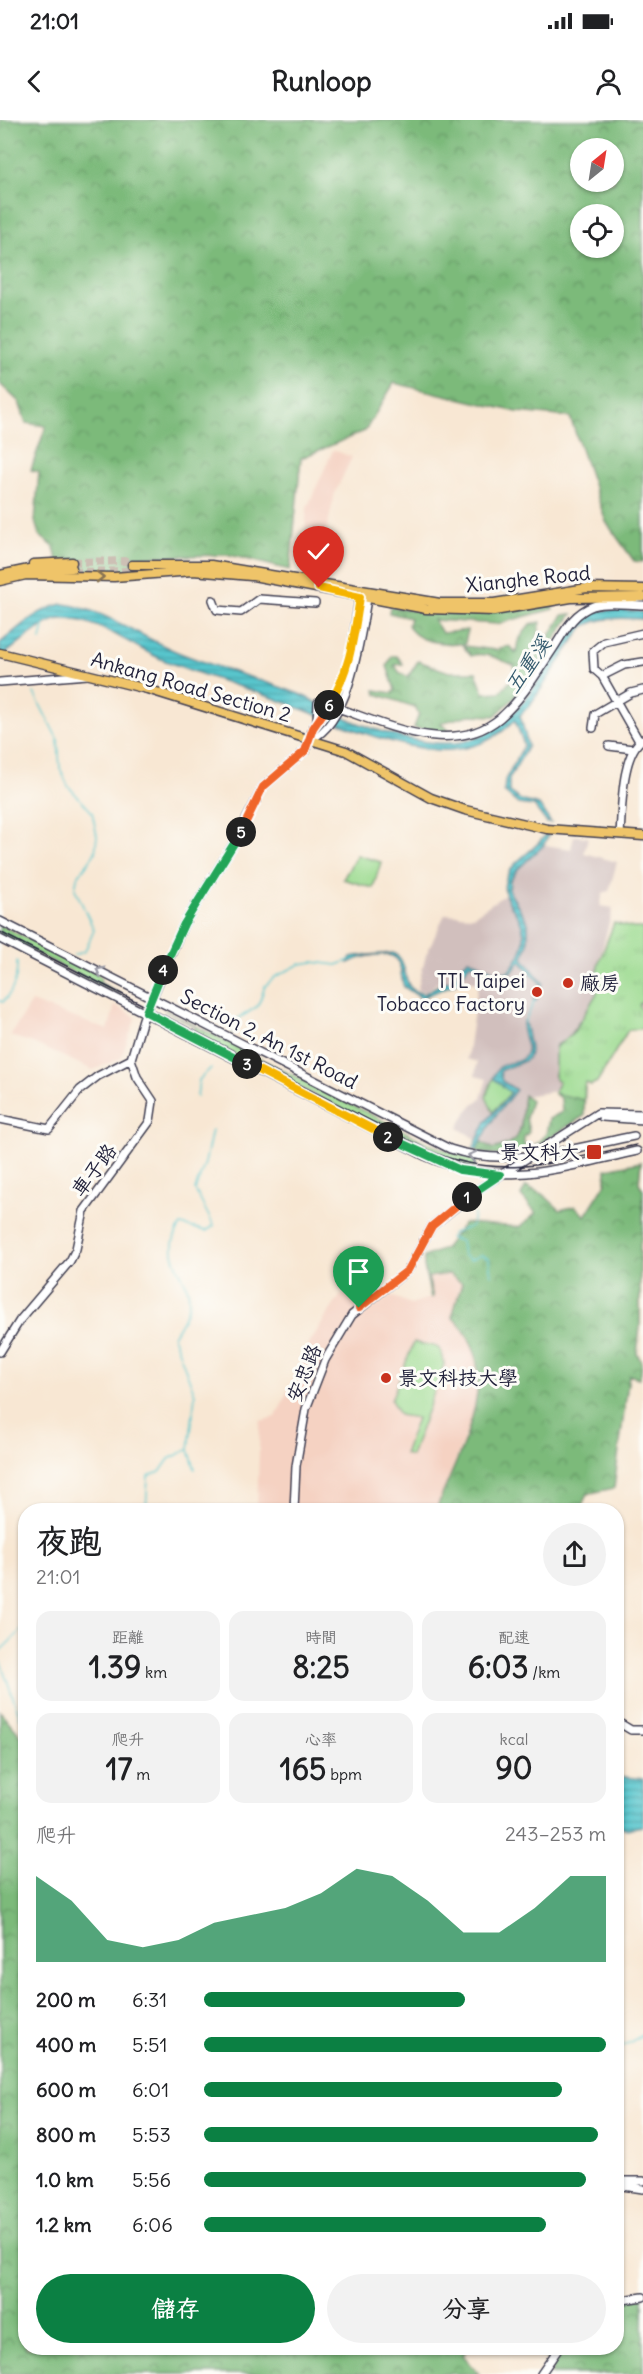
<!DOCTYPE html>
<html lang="zh-TW">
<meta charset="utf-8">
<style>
:root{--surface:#fff;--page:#f2f2f2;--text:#202124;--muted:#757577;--accent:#0b8043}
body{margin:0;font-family:Delius,"LXGW WenKai TC",sans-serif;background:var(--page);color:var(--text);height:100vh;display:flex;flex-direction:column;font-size:22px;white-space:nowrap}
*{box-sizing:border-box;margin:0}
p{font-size:20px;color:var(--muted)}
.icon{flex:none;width:33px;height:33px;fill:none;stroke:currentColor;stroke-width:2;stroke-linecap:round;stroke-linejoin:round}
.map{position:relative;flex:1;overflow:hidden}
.side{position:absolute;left:18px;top:1383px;width:606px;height:852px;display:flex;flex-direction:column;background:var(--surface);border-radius:24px;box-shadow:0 2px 4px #0004}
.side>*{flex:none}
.needle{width:39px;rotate:30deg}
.tools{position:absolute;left:570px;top:18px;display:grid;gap:12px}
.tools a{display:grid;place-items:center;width:54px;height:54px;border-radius:50%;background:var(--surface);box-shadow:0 2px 4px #0004;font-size:30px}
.pin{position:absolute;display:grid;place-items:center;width:51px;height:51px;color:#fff;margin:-62px -26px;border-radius:50% 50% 50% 0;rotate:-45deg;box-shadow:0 0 6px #0007}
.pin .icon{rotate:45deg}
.km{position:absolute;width:30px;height:30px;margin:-15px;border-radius:50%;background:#222;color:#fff;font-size:16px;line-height:30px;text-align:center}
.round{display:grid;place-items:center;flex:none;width:63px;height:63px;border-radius:32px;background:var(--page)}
.headline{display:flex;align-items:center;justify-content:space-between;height:102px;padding:0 18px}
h1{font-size:33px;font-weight:700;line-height:45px}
.metrics{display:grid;grid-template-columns:repeat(3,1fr);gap:9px;height:102px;padding:6px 18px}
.metrics div{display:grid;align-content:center;border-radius:15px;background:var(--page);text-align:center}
.metrics b{font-size:30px;font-weight:700}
.metrics small{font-size:16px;font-weight:400}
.metrics p{font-size:16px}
.chart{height:168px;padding:12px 18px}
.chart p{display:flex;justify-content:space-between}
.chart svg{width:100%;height:108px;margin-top:6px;fill:var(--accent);opacity:.7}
.action{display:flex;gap:12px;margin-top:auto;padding:12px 18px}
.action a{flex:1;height:69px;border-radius:36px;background:var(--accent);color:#fff;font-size:24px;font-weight:700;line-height:69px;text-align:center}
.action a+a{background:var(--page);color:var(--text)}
ul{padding:0 18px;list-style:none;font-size:20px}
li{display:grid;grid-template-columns:96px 72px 1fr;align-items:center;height:45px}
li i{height:15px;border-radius:8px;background:var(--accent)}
.status{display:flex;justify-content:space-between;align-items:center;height:42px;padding:0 30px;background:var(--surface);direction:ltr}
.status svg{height:16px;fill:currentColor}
header{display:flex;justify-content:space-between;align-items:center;height:78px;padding:0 18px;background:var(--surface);font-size:27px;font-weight:700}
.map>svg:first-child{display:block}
</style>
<div class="status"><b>21:01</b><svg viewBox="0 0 49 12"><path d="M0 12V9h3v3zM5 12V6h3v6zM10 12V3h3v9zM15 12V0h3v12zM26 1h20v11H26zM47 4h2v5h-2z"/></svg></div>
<header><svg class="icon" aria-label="back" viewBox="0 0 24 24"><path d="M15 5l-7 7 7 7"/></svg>Runloop<svg class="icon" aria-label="person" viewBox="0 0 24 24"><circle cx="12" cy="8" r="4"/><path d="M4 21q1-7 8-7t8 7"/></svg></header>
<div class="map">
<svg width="643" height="2254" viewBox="0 0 643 2254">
<defs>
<pattern id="forest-crowns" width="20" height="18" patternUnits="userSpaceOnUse" patternTransform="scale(1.5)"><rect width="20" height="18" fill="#7cba7a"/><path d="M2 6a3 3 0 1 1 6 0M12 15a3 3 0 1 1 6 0" fill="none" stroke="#659765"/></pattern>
<pattern id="park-tufts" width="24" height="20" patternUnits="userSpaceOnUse" patternTransform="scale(1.5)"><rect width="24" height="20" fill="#9bda8f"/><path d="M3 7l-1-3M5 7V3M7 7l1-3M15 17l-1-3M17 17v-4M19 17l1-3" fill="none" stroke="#85bb7c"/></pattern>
<pattern id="water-rules" width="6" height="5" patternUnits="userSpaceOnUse" patternTransform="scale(1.5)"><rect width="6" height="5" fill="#58c6cd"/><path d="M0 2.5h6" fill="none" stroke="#48a0a8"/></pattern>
</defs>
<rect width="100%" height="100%" fill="#fdfcf7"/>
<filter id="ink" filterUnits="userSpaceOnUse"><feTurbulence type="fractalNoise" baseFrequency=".0167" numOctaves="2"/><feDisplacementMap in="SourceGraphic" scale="12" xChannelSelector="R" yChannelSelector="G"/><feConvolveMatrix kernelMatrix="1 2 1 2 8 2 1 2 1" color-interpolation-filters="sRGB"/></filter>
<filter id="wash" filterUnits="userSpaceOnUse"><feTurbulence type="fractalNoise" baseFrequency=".008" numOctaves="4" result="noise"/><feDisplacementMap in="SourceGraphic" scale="24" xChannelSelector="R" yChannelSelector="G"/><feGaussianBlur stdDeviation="1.35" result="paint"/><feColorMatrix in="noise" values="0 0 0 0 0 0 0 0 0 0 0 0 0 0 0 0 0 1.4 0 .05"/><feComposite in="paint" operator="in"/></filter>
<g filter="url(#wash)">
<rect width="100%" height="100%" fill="#f8e7d3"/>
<path fill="#f5d2c2" d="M333,330L352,337L335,373L319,444L303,438L307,388Z
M31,882L108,910L115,885L136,897L121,938L93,950L33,923L10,916Z
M449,1154L462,1163L452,1197L464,1208L477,1236L479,1279L436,1390H257L260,1301L276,1297L309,1223L340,1176L373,1156L386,1174L411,1184L433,1177L428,1157Z"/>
<path fill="#d1bfbd" d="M574,716L588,717L584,733L617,742L609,771L603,773L600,786L613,788L598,845L597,873L574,912L556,928L554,943L560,961L556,971L525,976L522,1009L510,1025L493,1029L458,1008L467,991L481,978L487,959L475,956L477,942L467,939L478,864L457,855L454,860L437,863L425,872L417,871L426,835L445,794L473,796L509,772L512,754L544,725L571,729Z"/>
<path fill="#9bda8f" stroke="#5e7e65" stroke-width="1.5" d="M357,735L381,742L373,768L343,759Z
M0,805L97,853L101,858L99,862L131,881L0,815Z
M164,890L431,1025L476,1040L475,1049L427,1032L210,922L211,920L194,911L196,907Z
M493,958L511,972L493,992L486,977Z
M414,1222C429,1228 443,1219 444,1245L411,1336L404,1334L417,1298L399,1295L391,1280Z"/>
<path fill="url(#forest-crowns)" stroke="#4f6e5a" stroke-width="1.5" fill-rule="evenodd" d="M0,0H643V442L634,441L606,402L570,297L517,292L394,263L365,311L301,338L290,450L230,435L131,437L134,454L73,455L57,440L54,427L39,415L35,401L39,352L31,350L46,306L26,303L19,282L0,264ZM580,28H614V62H580ZM580,94H614V128H580Z
M552,485L553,489L497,504L434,500L442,513L467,510L465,524C446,523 417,525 408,505L410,498L389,493L390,487L428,492Z
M572,494L518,574L495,596L470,595L440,603L450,611L438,612L414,608L419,594L415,587L376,574L375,570L392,573L395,570L387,546L392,536H397L403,544L395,545L399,552L408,557L418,541L449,552H476L484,573L500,572L515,556L514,545C499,540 486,531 471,536L463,526L496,530L509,526L516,533L518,521L530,504L541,502L536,524L527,546L529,547L563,495Z
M643,881L639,885L643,892V906L640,909L628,910L597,962L591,965L585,962L584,996L527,1032L496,1035L478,1033L477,1027L480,1021L493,1029C529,1020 519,1004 524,975L531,980L526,998L529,1012L524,1017V1025H535L546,1014L549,999L562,992L561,979L554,973L559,961L555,959L556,925L566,920L580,901L614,900Z
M641,1042L639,1063L643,1069V1104L640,1126V1206L637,1234C643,1242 643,1249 639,1258L629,1255L614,1368L587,1374L580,1390H436C458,1333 509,1248 452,1197L462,1163L449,1154L428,1157L433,1177L431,1178L424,1147V1137L444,1129L464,1103L520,1107L536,1093L521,1076L526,1066L544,1075L560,1090L575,1086L585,1096L606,1063V1049Z
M0,1591L26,1622V2228H468L463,2235L479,2254H0Z
M643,2172V2254H551L553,2242L542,2235L548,2228H616L617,2176Z"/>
<path fill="url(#park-tufts)" stroke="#5e7e65" stroke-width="1.5" d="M614,803L633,808H643V881L639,885L643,892V906L640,909L628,910L597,962L591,965L585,962L584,980L554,973L559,961L555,959V928L574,912L597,873L598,845Z"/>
<path fill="url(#water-rules)" stroke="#3d7484" stroke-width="1.5" d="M63,484C104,489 137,515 175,531C215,548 258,558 299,574C313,580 326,588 339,595C372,610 430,630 466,621C539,604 554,502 598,491C611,488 629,491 643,492V499C622,498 602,496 583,507L530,585L520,595L528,626L509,659V671L520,680L539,685L551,703H547L534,686L518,684L504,672L505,660L524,625L515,600C498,618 476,628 451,630C398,633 323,596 273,578C236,565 197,554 161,539C130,525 95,497 61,499C44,500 15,527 0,538V523C21,506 36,490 63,484Z
M546,714L549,715L543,726L518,749L510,760L509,771L528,803V823L523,838L543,863L536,881L533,880L541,864L520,841L513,851L501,857L470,843L457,863L421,878L404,867C401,860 402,851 399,843C393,827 359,838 348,843L351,837L356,836L394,833C412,844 397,870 424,874L442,863L454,860L463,844L469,839L498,853L509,851C548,802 498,791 505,762C510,740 534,733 546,714Z
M524,901C526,904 527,912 528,918C537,949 515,939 500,952L502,961L516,970L494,998L476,1030L473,1029L485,1003L511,973L493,958C500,936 519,948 526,934C531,923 518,912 524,901Z
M616,1656L643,1659V1706L627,1709L617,1707Z"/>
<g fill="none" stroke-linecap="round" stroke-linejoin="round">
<path stroke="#58c6cd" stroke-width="1.5" d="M41,520L44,506
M34,573L58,620L60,648L68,666L92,692L97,716L95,733L77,758L75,769L94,810L85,831L74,835
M0,881L3,882C15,869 17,858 17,841
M524,903L535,880
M233,913V902L258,886L265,866L275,857L300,844L313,842L337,845L350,840
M197,977L199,960L211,948
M474,1094L472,1106L453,1113L450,1118L461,1121L463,1135L470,1140L481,1135L489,1139L491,1155
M189,1330L195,1349
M146,1390L148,1356L160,1352L169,1339L189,1329L195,1275L173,1216C178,1207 189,1192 189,1181C190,1152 158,1140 181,1105L206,1111L214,1106L195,1070L205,1043L212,1010
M0,1531L26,1506
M0,1540L20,1597L26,1605
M616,1935L621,1927L643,1915"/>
</g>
</g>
<g filter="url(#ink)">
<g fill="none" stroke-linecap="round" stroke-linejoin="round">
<path stroke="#cdc0b5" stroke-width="8" stroke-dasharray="8 4" stroke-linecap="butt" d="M72,442L131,441
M73,452L133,451"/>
<g stroke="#424052" stroke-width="10">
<path id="minor" d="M213,480L217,490L241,492L259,479L315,483
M602,556L624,545L643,542
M0,562L88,555
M338,588C387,605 453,637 500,598C522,579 537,553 553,529C564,512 573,493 593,486C607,481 628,485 643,485
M317,602L318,583L329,585
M593,608L595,594L631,573L643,570
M311,619C351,602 361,512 368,473
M639,621L602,556L594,549L593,531L604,522L643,513
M609,626L633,629
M620,714C622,690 621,633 643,619
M0,801L450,1029C511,1049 573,1028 634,1016
M0,819L425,1036C501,1070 560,1048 637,1031
M602,997L643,1000
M0,999L49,1009L80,970L98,956L131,939
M0,1232L20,1200L70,1141L76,1129L84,1091L150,1001L153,981L137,957L131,939L143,899L184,804L234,723L263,667L305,631L313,608L342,564L350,540L360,472
M294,1390L296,1346L306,1289L325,1240L352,1195L408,1150L432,1106L477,1070L598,993L643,994
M616,1601L631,1610H643
M616,2061H643
M616,2065L643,2069
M616,2181L643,2177
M541,2254L559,2228"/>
</g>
<g stroke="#424052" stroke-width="11">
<path id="major" d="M33,444L72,442
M132,445H211L440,483H494L587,468L643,469
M0,455L29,449L72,448
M247,455L426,489L494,491L571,478L643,477
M0,461L26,455L114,457L193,451L251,456
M0,533L147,569L346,631L431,678L465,690L547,709L643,716"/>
</g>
<use href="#minor" stroke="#fff" stroke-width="7"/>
<use href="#major" stroke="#efc469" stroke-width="8"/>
<path stroke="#22223b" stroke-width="1.5" d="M0,812L428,1030C501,1063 561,1040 636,1025"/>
</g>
<defs><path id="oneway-chevron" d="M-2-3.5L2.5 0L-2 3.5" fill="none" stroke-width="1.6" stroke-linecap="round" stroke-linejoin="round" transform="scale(1.5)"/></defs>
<use stroke="#887352" href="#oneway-chevron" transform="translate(100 457)"/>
<g stroke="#9c9ca7">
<use href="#oneway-chevron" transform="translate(100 851) rotate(-153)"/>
<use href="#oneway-chevron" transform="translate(472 1036) rotate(-167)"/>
</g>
</g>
<g fill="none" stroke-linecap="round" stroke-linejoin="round" filter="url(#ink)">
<g stroke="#fff" stroke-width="12">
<path id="split-1" d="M359,1188L408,1150L432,1106L467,1077"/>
</g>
<g stroke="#fff" stroke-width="12">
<path id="split-2" d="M388,1017L460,1050L500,1055L467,1077"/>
</g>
<g stroke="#fff" stroke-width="12">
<path id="split-3" d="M247,944L388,1017"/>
</g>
<g stroke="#fff" stroke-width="12">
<path id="split-4" d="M163,850L146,892L247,944"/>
</g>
<g stroke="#fff" stroke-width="12">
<path id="split-5" d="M163,850L184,804L241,712"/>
</g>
<g stroke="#fff" stroke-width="12">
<path id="split-6" d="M241,712L263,667L305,631L313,608L329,585"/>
</g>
<g stroke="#fff" stroke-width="12">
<path id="split-7" d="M319,468L360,477C354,516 350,551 329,585"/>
</g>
<use href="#split-1" stroke="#f0652b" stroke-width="8"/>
<use href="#split-2" stroke="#22a559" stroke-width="8"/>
<use href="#split-3" stroke="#f5b400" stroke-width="8"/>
<use href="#split-4" stroke="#22a559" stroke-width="8"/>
<use href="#split-5" stroke="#22a559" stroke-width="8"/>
<use href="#split-6" stroke="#f0652b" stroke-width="8"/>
<use href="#split-7" stroke="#f5b400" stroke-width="8"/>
</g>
<g fill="#c8321e" stroke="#fdfcf7" stroke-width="2">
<circle cx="568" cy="863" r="6"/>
<circle cx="537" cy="872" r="6"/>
<rect x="586" y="1024" width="16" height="16" rx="3"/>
<circle cx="386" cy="1258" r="6"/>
</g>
<g text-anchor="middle" stroke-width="6" stroke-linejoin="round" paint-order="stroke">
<g font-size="20" fill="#22223b" stroke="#fdfcf7">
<text transform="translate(528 459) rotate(-6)" y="7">Xianghe Road</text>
<text transform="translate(191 567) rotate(16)" y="7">Ankang Road Section 2</text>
<text transform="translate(269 919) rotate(27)" y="7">Section 2, An 1st Road</text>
<text transform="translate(94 1050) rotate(-53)" y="7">車子路</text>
<text transform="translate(304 1253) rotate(-68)" y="7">安忠路</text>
</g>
<g font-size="20" fill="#22223b" stroke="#fdfcf7" text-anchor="end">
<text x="525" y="868">TTL Taipei<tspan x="525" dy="23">Tobacco Factory</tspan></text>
<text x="580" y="870" text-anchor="start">廠房</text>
<text x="580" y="1039">景文科大</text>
<text x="398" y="1265" text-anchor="start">景文科技大學</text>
</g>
<g font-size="21" font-style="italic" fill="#355b6e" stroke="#fdfcf7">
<text transform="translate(528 545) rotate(-55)" y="7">五重溪</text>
</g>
</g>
</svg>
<div class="tools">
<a><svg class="needle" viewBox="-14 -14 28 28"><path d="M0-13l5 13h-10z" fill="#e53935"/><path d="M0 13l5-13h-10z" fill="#757577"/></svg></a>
<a><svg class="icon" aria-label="locate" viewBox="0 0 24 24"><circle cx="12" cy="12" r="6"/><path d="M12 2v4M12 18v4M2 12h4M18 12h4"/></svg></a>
</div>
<div class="pin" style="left:359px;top:1188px;background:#1e9e55"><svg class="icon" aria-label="arrive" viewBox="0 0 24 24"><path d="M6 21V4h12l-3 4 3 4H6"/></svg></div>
<div class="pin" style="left:319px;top:468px;background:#d93025"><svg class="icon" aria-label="check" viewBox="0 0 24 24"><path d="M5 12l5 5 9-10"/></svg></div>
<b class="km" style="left:467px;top:1077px">1</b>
<b class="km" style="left:388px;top:1017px">2</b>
<b class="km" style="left:247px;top:944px">3</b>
<b class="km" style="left:163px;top:850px">4</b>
<b class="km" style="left:241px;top:712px">5</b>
<b class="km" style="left:329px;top:585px">6</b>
<section class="side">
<div class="headline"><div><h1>夜跑</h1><p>21:01</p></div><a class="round"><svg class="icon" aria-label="share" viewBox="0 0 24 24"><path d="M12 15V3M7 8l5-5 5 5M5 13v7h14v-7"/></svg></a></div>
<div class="metrics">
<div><p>距離</p><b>1.39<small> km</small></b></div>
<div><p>時間</p><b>8:25</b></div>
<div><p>配速</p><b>6:03<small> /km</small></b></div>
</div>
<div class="metrics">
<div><p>爬升</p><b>17<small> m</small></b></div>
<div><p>心率</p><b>165<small> bpm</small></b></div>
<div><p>kcal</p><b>90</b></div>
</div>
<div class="chart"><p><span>爬升</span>243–253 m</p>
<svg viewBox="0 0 160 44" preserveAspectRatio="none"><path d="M0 44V9L10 19L20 35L30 38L40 35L50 28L60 25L70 22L80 16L90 6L100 9L110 19L120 32L130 32L140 22L150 9L160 9V44z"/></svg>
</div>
<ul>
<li><b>200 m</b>6:31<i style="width:65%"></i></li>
<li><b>400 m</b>5:51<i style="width:100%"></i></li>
<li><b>600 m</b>6:01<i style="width:89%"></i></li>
<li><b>800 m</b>5:53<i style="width:98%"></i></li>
<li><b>1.0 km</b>5:56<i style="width:95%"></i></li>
<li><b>1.2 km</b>6:06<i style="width:85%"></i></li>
</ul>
<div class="action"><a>儲存</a><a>分享</a></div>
</section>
</div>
